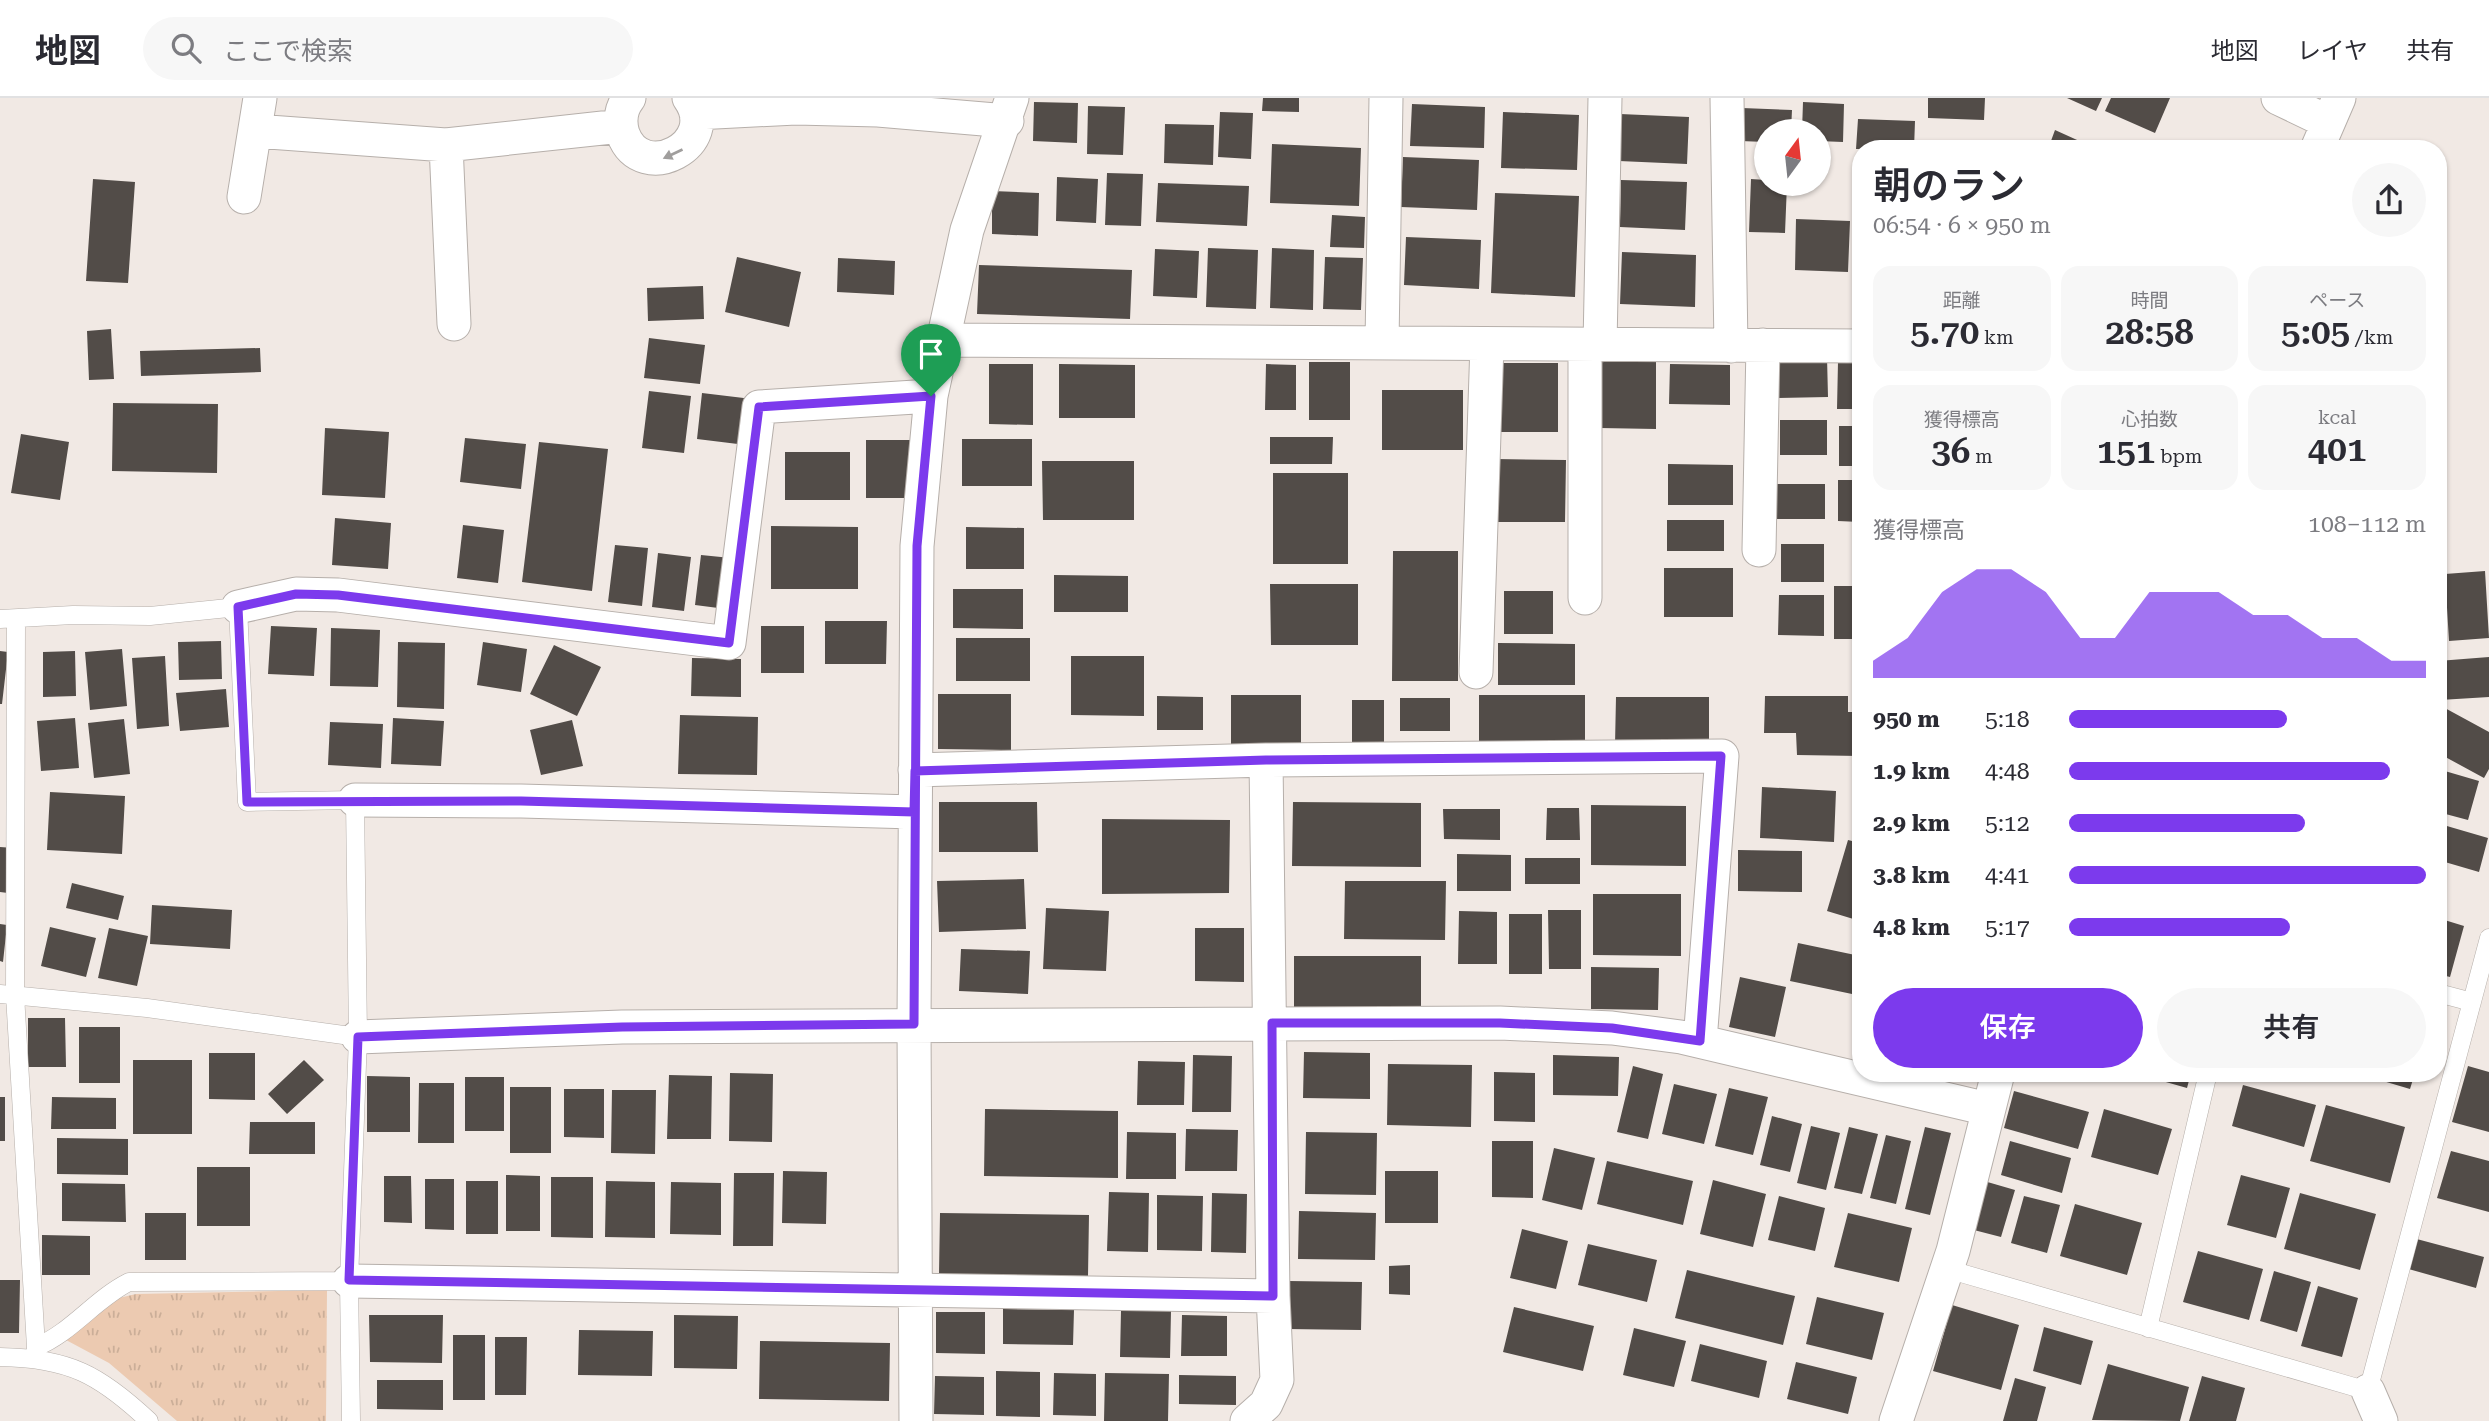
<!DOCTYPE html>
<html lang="ja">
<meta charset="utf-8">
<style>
:root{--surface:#fff;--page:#f7f7f7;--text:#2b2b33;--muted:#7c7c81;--line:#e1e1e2;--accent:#7c3aed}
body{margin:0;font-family:"Roboto Serif","Noto Sans JP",serif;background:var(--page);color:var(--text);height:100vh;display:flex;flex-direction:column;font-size:26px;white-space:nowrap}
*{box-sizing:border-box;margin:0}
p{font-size:23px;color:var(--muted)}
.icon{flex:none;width:38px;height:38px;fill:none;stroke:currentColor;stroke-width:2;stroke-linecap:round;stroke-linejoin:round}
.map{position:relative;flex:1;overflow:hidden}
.details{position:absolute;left:1852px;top:42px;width:595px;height:942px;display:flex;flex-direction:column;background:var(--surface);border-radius:28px;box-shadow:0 2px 5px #0004}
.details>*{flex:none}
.needle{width:46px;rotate:15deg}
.fabs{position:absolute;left:1754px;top:21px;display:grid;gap:14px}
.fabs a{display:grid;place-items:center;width:77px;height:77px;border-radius:50%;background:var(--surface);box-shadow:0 2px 5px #0004;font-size:35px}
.pin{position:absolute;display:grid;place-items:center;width:60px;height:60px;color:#fff;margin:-72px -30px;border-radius:50% 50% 50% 0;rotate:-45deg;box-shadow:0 0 7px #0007}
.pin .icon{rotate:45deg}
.round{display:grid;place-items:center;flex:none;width:74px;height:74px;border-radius:37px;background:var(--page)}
.summary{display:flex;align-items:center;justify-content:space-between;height:119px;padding:0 21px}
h1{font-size:38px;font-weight:600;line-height:52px}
.stats{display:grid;grid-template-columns:repeat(3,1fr);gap:10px;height:119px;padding:7px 21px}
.stats div{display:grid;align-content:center;border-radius:18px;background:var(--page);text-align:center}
.stats b{font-size:35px;font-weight:600}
.stats small{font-size:19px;font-weight:400}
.stats p{font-size:19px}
.chart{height:196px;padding:14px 21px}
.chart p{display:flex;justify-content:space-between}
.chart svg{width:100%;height:126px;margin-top:7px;fill:var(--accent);opacity:.7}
.cta{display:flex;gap:14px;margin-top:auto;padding:14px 21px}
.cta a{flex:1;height:80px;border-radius:42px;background:var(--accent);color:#fff;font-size:28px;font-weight:600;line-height:80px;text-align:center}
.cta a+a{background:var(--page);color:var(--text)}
ul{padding:0 21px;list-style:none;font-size:23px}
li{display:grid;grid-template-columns:112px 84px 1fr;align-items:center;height:52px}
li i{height:18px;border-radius:9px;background:var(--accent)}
header{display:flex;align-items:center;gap:42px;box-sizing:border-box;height:98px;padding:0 35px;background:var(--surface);border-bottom:2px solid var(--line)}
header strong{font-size:33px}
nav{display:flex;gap:38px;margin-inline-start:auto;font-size:24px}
.search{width:490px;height:63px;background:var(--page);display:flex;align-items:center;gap:18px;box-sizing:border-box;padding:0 24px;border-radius:38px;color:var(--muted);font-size:26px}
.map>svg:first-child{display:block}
</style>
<header>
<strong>地図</strong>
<div class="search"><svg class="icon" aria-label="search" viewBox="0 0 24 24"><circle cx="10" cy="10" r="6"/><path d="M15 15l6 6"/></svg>ここで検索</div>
<nav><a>地図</a><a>レイヤ</a><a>共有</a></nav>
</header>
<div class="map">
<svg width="2489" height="1323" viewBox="0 0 2489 1323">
<defs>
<pattern id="park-tufts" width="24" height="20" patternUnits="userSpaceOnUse" patternTransform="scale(1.75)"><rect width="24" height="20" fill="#eccab1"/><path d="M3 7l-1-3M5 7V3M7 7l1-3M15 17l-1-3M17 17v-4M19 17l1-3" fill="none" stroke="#cbae98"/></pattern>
</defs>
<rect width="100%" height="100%" fill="#f1e9e4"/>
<path fill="url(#park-tufts)" d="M327,1192L326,1323H177L109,1265L66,1242L106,1203L136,1196Z"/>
<path fill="#524c48" d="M1263,0H1299V14L1262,13Z
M1928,0H1985L1984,22L1928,20Z
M2067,0H2102L2096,13Z
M2111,0H2170L2155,35L2105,13Z
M1034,4L1078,5L1077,45L1033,43Z
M1803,4L1844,6L1843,44L1818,43V33H1802Z
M1412,6L1485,9L1484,50L1410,48Z
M1088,8L1125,9L1123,57L1087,56Z
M1742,10L1792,12L1791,33H1766V44L1740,43Z
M1220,14L1253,15L1251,61L1218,59Z
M1503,14L1579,17L1577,72L1501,70Z
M1620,16L1689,19L1687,66L1619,63Z
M1858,21L1915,23L1914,51H1856Z
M1165,26L1214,27L1213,67L1164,65Z
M2055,32L2097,51H2048Z
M1272,46L1361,50L1359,108L1270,105Z
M1403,59L1479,62L1477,112L1401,109Z
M1107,75L1143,76L1141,128L1105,127Z
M1057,79L1098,81L1096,125L1056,123Z
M93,81L135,84L128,185L86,183Z
M1751,81L1766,82V86H1787L1785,135L1749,134Z
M1621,82L1687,84L1685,132L1620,129Z
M1158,85L1249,88L1247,128L1156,124Z
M992,93L1039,95L1038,138L992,136Z
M1495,95L1579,98L1575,199L1491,195Z
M1332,117L1365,119L1364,150L1330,149Z
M1796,121L1850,123L1848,174L1795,172Z
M1406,139L1481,142L1479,191L1404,187Z
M1208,150L1258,152L1256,211L1206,209Z
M1272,150L1314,152L1313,212L1270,210Z
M1155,151L1199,153L1197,200L1153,198Z
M1622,154L1696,157L1695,209L1620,206Z
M737,159L801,174L789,229L725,214Z
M1325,159L1363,160L1361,212L1323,211Z
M838,160L895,163L894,197L837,194Z
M979,167L1132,172L1130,221L977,216Z
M703,188L704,221L648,223L647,190Z
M111,231L114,281L89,282L87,233Z
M649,240L705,247L700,286L644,280Z
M260,250L261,274L141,278L140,253Z
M1778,259H1827L1828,299L1778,300Z
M1600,263H1656V331L1600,330Z
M1309,264H1350V322H1309Z
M1838,264H1860V311H1837Z
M1498,265H1558V334H1498Z
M989,266H1033V327L989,326Z
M1059,266L1135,267V320H1059Z
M1266,266L1296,267V312H1265Z
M1670,266L1730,267V307L1669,306Z
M1382,292H1463V352H1382Z
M649,293L691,298L684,355L642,350Z
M702,295L752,301L746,347L697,341Z
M113,305L218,306L217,375L112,373Z
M1780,322H1827V357H1780Z
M1839,328H1860V368H1839Z
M325,330L389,334L385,400L322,397Z
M21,336L69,344L60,402L11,395Z
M1270,339H1333L1332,366H1270Z
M465,340L526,346L521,391L460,384Z
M962,341H1032V388H962Z
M866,342H912V400H866Z
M539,344L608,351L592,493L522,484Z
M785,354H850V402H785Z
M1495,361L1566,362L1565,424H1494Z
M1042,363H1134V422H1043Z
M1668,366L1733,367V407H1668Z
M1273,375H1348V466H1273Z
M1838,382H1860V424L1838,423Z
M1775,386H1825V421H1775Z
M335,420L391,425L388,471L332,467Z
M1667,422H1724V453H1667Z
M463,427L504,432L498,485L457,480Z
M771,428L858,429V491H771Z
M966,429L1024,430V471H966Z
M1781,446H1824V484H1781Z
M615,447L648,450L642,508L608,504Z
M1393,453H1458V583H1392Z
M658,455L691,459L684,513L652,509Z
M701,457L731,460L726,511L695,507Z
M1664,470H1733V519H1664Z
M2485,473L2489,540L2449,543L2445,476Z
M1054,477L1128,478V514H1054Z
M1270,486H1358V547H1271Z
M1834,488H1860V541H1834Z
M953,491H1023V531L953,530Z
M1504,493H1553V536H1504Z
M1779,497H1824V538L1778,537Z
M825,523H887L886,566H825Z
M271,528L317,530L314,578L268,576Z
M761,528H804V575H761Z
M331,530L380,532L378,589L330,588Z
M956,540H1030V583H956Z
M221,543L222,581L179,582L178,544Z
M398,544L445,545L444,611L397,609Z
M483,544L527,551L521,594L477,587Z
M1498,545L1575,546V587H1498Z
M554,547L601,569L577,618L530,596Z
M122,551L127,608L90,612L85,554Z
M0,553L8,554L2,606H0Z
M75,553L76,598L43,599V554Z
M165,558L169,628L137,631L132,560Z
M1071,558H1144V618L1071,617Z
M2489,559V599L2440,602L2438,563Z
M692,560L741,561V599L691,598Z
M226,591L229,629L180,633L176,595Z
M938,596H1011V652L938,651Z
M1231,597H1301V651H1231Z
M1479,597H1585V646H1479Z
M1157,598L1203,599V632H1157Z
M1765,598H1848V614H1860V658L1797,657L1796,635H1764Z
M1616,599H1709V648L1615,647Z
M1400,600H1450V633H1400Z
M1352,602H1384V645L1352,644Z
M2443,609L2489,634V671L2484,680L2438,655V619Z
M680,617L758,619L757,677L678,676Z
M75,620L79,670L41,673L37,623Z
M393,620L444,623L441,668L391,666Z
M124,621L130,676L94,680L88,625Z
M572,622L583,668L541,677L530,632Z
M330,624L383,626L381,670L328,667Z
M2438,671L2479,683L2468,722L2438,714Z
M1762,689L1836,693L1834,744L1760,740Z
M50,694L125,698L122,756L47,752Z
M939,704H1037L1038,754H939Z
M1293,704L1421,705V769L1292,768Z
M1591,707L1686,708V768L1591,767Z
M1547,710H1579L1580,742H1546Z
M1443,711H1500V742L1444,741Z
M1102,721L1230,722L1229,795L1102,796Z
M2440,726L2488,740L2479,774L2438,762Z
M1848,742L1860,745V823L1827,813Z
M0,749L14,750L8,795L0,794Z
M1738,752L1802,753V794L1738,793Z
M1457,756L1511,757V793H1457Z
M1525,760H1580V786H1525Z
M1024,781L1026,831L939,834L937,783Z
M1345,783H1446L1445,842L1344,841Z
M72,785L124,798L118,822L66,810Z
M1593,796H1681V858L1593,857Z
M152,807L232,812L230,851L150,846Z
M1046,810L1109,813L1106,873L1043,871Z
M1548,812H1581V871H1549Z
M1459,813L1497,814V866H1458Z
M1509,816H1542V876H1509Z
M2438,820L2464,828L2450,879L2438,876Z
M0,826L7,827L3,864L0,863Z
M50,829L96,840L86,879L41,868Z
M109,830L148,838L137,888L98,880Z
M1195,830H1244V884L1195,883Z
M1798,845L1860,858L1852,896L1790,883Z
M961,851L1030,853L1028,896L959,893Z
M1294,858H1421V923H1294Z
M1591,869L1659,870L1658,912L1591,911Z
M1740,879L1786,889L1775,939L1729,929Z
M28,920H65L66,969H28Z
M79,929H120V985H79Z
M1304,954L1370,955V1001L1303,1000Z
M209,955H255V1002L209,1001Z
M1193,957L1232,958L1231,1014H1192Z
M1553,957L1619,959L1618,998L1553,997Z
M133,962H192V1036H133Z
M304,962L324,982L287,1016L268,996Z
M1138,963L1185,964L1184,1007H1137Z
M1388,966L1472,967L1471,1029L1387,1027Z
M1633,968L1663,976L1648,1041L1617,1034Z
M2468,968L2489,974V1034L2452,1024Z
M1494,974L1535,975V1024L1494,1023Z
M730,975L773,976L772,1044L729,1043Z
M2134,975H2191L2187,990Z
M2356,975H2415L2410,991Z
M669,977L712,978L711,1041H667Z
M367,978L410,979V1034H367Z
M465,979H504V1033H465Z
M419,985H454V1045H418Z
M1674,986L1717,996L1704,1046L1662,1036Z
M2243,987L2316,1007L2304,1049L2232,1028Z
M510,989H551V1055H510Z
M1729,990L1768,999L1753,1057L1715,1048Z
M564,991H604V1040L564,1039Z
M612,992H656L655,1056L611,1055Z
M2014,993L2089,1014L2078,1051L2004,1030Z
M0,999H5V1043H0Z
M52,999L116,1000V1031H51Z
M2326,1007L2405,1029L2390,1085L2310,1063Z
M985,1011L1118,1013V1080L984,1078Z
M2104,1011L2172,1031L2158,1077L2091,1059Z
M1772,1018L1802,1026L1790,1074L1760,1067Z
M250,1024H315V1056H249Z
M1811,1028L1840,1035L1826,1092L1797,1085Z
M1849,1029L1878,1036L1862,1096L1834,1090Z
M1925,1029L1951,1035L1930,1117L1905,1111Z
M1186,1031L1238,1032L1237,1073H1185Z
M1127,1034L1176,1035V1081H1126Z
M1306,1034L1377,1035L1376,1097L1305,1096Z
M1886,1037L1911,1043L1896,1106L1870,1100Z
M57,1040L128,1041V1077L57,1076Z
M1492,1043H1533V1100L1492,1099Z
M2010,1043L2071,1060L2062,1095L2001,1077Z
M1554,1050L1595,1060L1582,1112L1542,1102Z
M2451,1053L2489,1063V1114L2437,1100Z
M1607,1063L1693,1083L1683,1127L1597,1106Z
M197,1069H250V1128H197Z
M783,1073L827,1074L826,1126L782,1125Z
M1385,1073H1438V1125H1385Z
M734,1075H774L773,1148H733Z
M506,1077L540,1078V1133H506Z
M2241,1077L2290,1090L2276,1140L2227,1127Z
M384,1078H411L412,1125L384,1124Z
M551,1079H593V1140L551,1139Z
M425,1081H454V1132L425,1131Z
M1713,1082L1766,1096L1753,1149L1700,1136Z
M466,1083H498V1136H466Z
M606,1083L655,1084V1140L605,1139Z
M1984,1083L2015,1092L2001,1139L1970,1131Z
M671,1084L721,1085V1137L670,1136Z
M62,1085L125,1086L126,1124L62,1123Z
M1109,1094L1149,1095L1148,1154L1107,1153Z
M1212,1095L1247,1096L1246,1155L1211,1154Z
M2300,1095L2376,1116L2360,1172L2284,1151Z
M1157,1097L1203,1098L1202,1153L1157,1152Z
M1779,1098L1825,1110L1815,1153L1768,1142Z
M2024,1098L2060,1107L2047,1155L2011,1145Z
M2075,1106L2142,1125L2127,1177L2060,1158Z
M1299,1113L1376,1115L1375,1162L1298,1161Z
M145,1115H186V1162H145Z
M940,1115L1089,1117L1088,1178L939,1176Z
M1848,1115L1912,1130L1899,1184L1834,1169Z
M1522,1131L1568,1143L1556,1191L1510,1180Z
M42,1137L90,1138V1177H42Z
M2413,1140L2484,1159L2476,1190L2405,1170Z
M1588,1146L1657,1162L1647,1204L1578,1187Z
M2198,1153L2263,1171L2249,1222L2183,1204Z
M1410,1167V1197L1389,1196V1168Z
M1687,1172L1795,1198L1783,1247L1675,1220Z
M2274,1173L2311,1184L2297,1234L2260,1223Z
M0,1182H20L19,1235H0Z
M1288,1183L1362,1184L1361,1232L1287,1231Z
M2318,1188L2358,1200L2342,1259L2301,1248Z
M1817,1199L1884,1215L1872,1262L1806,1246Z
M1952,1207L2019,1227L2001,1292L1933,1273Z
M1514,1209L1594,1228L1583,1273L1503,1254Z
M1003,1211L1074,1212L1073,1247L1003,1246Z
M1121,1213H1171L1170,1260L1120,1259Z
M936,1214H985V1256L936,1255Z
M369,1217H443L442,1265L370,1264Z
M674,1217L738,1218L737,1271L674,1270Z
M1182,1217L1227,1218V1258H1181Z
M2044,1229L2093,1243L2081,1287L2033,1273Z
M1634,1230L1686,1243L1674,1289L1623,1277Z
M579,1232L653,1233L652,1278L578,1277Z
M453,1237H485V1302H453Z
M495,1239H527L526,1297H495Z
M760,1243L890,1245L889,1303L759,1301Z
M1700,1246L1767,1263L1759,1300L1691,1283Z
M1796,1264L1857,1279L1848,1316L1787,1301Z
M2108,1266L2189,1289L2180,1323L2092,1322Z
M996,1273L1040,1274V1319L996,1318Z
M1054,1275L1096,1276V1318L1053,1317Z
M1105,1275L1169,1276L1168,1323H1104Z
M1179,1277L1236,1278V1307L1179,1306Z
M935,1278L984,1279V1317L934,1316Z
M2202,1278L2245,1290L2236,1323H2189Z
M2015,1280L2046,1289L2037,1323H2003Z
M377,1282H443V1312L377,1311Z"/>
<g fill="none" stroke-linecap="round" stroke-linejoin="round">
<g stroke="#b6afaa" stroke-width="19">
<path id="lane" d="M0,521L73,517L150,518L238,509L247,704L355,702L358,939L349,1183L351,1323
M16,523L15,897L36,1249
M2438,895L2472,904
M0,896L147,910L358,939
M1947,1171L2368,1293L2489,840
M2148,1230L2208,975
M35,1257L36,1249C71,1235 95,1201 129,1184L349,1183
M0,1259C69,1260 100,1277 149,1323"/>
</g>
<g stroke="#b6afaa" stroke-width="35">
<path id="street" d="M629,0C621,10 619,23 623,36C642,88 722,46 689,0
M1727,0L1731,248
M2278,0L2328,24
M696,15L796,10L878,12L1007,23
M255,33L446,47L621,28
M446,47L454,226
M2317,51L2339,0
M244,99L260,0
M944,242L1860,248
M1382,245L1386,0
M1585,246V500
M1600,247L1605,0
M1759,452L1763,247
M238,509L296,496L338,497L729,545L759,309L931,298
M1476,574L1487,246
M915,672L1266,662L1722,658L1700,943
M355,702L521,703L914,714
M358,939L622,929L1500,925L1612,930L1681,939L1988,1011
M349,1183L1273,1198
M2368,1293L2381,1323
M916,1323L914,926L917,448L931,298L967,132L1012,0
M1247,1323L1266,1306L1277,1282L1273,1198L1266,662
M1896,1323L1953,1153L1998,975"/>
</g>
<use href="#lane" stroke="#fff" stroke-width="18"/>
<use href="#street" stroke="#fff" stroke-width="33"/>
</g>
<defs><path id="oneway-solid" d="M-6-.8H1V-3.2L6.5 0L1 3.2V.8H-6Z" transform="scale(1.75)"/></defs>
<use fill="#a09e9d" href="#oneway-solid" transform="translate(673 56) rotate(155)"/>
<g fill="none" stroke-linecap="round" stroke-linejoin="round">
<g stroke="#fff" stroke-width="14">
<path id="route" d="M931,298L917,448L914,926L622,929L358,939L349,1182L1273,1198L1272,925H1500L1612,930L1700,943L1721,658L1266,662L915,673L914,714L521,703L247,704L238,509L296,496L338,497L729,545L759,309L931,298"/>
</g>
<use href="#route" stroke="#7c3aed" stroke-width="9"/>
</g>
</svg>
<div class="fabs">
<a><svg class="needle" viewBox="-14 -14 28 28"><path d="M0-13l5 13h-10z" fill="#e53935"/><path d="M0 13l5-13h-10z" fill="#7c7c81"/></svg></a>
</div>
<div class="pin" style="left:931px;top:298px;background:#1e9e55"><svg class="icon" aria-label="arrive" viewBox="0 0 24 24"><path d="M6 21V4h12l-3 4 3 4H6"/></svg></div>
<section class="details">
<div class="summary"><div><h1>朝のラン</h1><p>06:54 · 6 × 950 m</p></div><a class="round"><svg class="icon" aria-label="share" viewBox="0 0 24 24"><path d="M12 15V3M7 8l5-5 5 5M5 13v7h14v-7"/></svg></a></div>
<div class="stats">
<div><p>距離</p><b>5.70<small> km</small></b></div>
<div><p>時間</p><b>28:58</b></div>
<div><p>ペース</p><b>5:05<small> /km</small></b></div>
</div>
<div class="stats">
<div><p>獲得標高</p><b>36<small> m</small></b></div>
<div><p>心拍数</p><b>151<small> bpm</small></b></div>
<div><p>kcal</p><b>401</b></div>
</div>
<div class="chart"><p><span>獲得標高</span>108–112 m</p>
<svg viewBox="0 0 160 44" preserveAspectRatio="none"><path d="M0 44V38L10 30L20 14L30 6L40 6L50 14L60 30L70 30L80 14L90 14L100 14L110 22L120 22L130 30L140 30L150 38L160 38V44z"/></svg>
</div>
<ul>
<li><b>950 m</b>5:18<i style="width:61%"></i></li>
<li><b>1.9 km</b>4:48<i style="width:90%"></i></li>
<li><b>2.9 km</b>5:12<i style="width:66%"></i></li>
<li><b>3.8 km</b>4:41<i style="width:100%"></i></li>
<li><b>4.8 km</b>5:17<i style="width:62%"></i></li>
</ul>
<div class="cta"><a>保存</a><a>共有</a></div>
</section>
</div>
